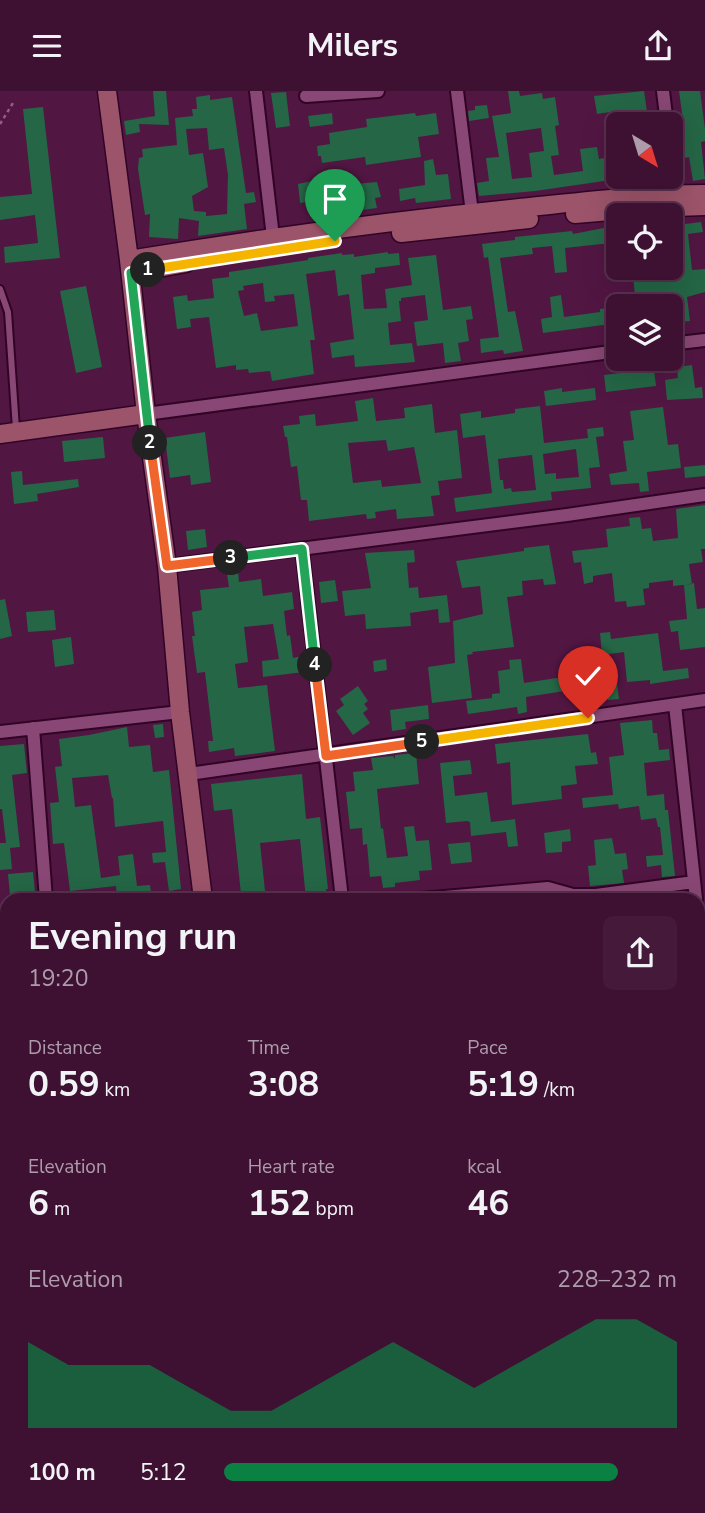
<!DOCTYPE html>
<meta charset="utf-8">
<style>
:root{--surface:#3e1032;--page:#45193a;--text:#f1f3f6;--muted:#ad9dac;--line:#57304d;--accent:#0b8043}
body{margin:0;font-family:"Nunito Sans",sans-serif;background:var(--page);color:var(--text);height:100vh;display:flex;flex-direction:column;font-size:26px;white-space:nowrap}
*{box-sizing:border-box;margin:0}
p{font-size:23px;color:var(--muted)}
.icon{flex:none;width:38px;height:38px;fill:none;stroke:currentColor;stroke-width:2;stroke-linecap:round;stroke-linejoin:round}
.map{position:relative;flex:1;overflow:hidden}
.drawer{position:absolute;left:0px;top:802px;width:705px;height:621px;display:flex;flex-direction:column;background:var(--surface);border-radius:21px 21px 0 0;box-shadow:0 7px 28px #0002,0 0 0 2px var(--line)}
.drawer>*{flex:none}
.needle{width:46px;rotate:142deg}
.fabs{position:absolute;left:606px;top:21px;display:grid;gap:14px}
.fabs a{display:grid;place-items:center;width:77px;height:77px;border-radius:10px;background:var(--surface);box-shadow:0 7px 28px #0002,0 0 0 2px var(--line);font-size:35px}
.pin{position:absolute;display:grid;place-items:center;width:60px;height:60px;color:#fff;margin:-72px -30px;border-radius:50% 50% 50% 0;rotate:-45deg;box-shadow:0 0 7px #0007}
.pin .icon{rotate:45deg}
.km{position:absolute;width:35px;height:35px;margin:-18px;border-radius:50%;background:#222;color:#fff;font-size:19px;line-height:35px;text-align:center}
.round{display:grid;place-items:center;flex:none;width:74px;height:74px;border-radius:10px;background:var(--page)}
.summary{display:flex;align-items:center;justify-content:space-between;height:119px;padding:0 28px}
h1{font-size:38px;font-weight:700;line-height:52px}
.figures{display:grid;grid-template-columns:repeat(3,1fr);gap:10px;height:119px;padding:7px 28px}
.figures div{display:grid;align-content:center}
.figures b{font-size:35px;font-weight:700}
.figures small{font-size:19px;font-weight:400}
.figures p{font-size:19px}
.chart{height:196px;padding:14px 28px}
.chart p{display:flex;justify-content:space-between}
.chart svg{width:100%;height:126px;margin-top:7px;fill:var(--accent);opacity:.7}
ul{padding:0 28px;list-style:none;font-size:23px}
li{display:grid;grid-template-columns:112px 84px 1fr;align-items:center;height:52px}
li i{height:18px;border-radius:9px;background:var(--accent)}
header{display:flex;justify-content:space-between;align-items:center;height:91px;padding:0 28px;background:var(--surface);font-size:32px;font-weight:700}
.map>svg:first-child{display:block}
</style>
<header><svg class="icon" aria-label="menu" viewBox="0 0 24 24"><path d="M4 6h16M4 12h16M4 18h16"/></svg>Milers<svg class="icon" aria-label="share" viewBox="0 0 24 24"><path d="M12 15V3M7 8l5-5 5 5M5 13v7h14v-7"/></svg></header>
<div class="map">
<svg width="705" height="1422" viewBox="0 0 705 1422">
<rect width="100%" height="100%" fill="#521643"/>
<path fill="#246646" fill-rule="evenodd" d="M153,0H166L169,34L139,33L140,41L126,44L124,30L155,25Z
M508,0H519L520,5L542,2L543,8L555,6L559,34L555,35L559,64L551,65L554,84L583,80L580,58L597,56L599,68L610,66L612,75L618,74V88L535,100L479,105L477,92L489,90L486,67L499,66L492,25L511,22ZM541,37L544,60L529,62L532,86L512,88L506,42Z
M644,0L648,27L611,32L610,21L597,23L594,5Z
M679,0H700L705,38V50L701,51L705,88L693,90L689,66L679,68L677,61L676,57H682L680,44H685Z
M286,1L290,35L276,37L271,2Z
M210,4V9L232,6L246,102L254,101L256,111L244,113L247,138L198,145L199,130L179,127L178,148L149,146L150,123L145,124L138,78L139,67L143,66L142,58L177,54L175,27L193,25L192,18H197L196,6ZM207,37L209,59L224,57L228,84L227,123L206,125V121L194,120L192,105L208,96L203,62L189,64L186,38Z
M487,14L489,27L469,30L468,20L475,19V15Z
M43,16L60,167L5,172L4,156L38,152L35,124L0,129V106L32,103L23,18Z
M332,22L333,33L310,36L308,25Z
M415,22L416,25L436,22L439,43L418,46L421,66L366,74L365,66L322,72L321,65H318L317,55L330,53L329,42L367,36L366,28Z
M433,68L436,84L448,83L451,108L416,112L415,107L400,110L399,98L425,94L424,70Z
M333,86L336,107L300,112L298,93Z
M377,91L381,106L375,107L377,117L330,123L328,114L357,110L355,93Z
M685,131V133L701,131L703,141L688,143L692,179L705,178V201L687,206L690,230L679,231L677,215H655L653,202L635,204L633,185L636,184L635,177H670V133Z
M609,136L611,152L565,157L567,181L555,182L552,155L532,157L533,163L500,167L508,221L515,220L523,260L504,263L503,259L481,262L480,248L499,246L488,166L484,167L482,153L515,149V146L572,140L573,143Z
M388,161V163L399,162L400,174L375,177V182L361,184L364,218L387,217L385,198L412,194L408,167L436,164L443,219L471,215L473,228L466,229L469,250L458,252L461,270L445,272L443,252L417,255L414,231L428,229L425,204L401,207V210H399L401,230L388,232L390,254L412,252L415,271L355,276L354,264L332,267L330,252L354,248L349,203L338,205L335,179L306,183L315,249H310L314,283L272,290L270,280L249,282L248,278L236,279V274L216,277L209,226L190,228L191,236L177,238L173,206L187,204L188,210L214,207L212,188L229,186V181L308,169V167L342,162V164L354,163V166ZM263,192L265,211L275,210L274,205L294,203L298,235L261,240L257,222L244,225L238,200L244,199L243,195Z
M86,195L102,276L76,282L60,200Z
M561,204L564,226L600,221V218L618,216V232L543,242L541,228L552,226L550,206Z
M692,274L695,297L702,296L703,307L667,309L665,289L678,287L677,276Z
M654,278L656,295L606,301L604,284Z
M562,297V301L595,297L596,309L546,315L544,300Z
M373,307L376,330L405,327L404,317L432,313L435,342L457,339L462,387L438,390L440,404L431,405L434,425L397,428L396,418L375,421L376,427L367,428L366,423L309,430L307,409H301L297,375L291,376L287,346H285L283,335L300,333L299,325L315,323L316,335L358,330L355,310ZM386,349L388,360L414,356L421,392L382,396L381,389L353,392L348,352Z
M540,315L544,352L588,347L587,338L603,336L604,345L596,346L600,376L589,377L591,397L551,401L552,409L456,421L454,407L492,402L485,344L463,347L460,323L481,320V327L515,322V318ZM576,358L579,386L556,388V382L545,383L543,363ZM532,364L536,399L512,401L511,397L504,398L503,389H500L498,368Z
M663,316L668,354L678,353L681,377L647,381L649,400L640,401L639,392L611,394L609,383L627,380L623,350L634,349L630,320Z
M205,341L211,391L191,394L190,384L170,387L165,347Z
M103,346L105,367L64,371L62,350Z
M705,374V385L685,387L684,376Z
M22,380L23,394L78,388L79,396L37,403L38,410L14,413L11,381Z
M705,414V458H701L703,471L689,473L692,493L673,495V489L649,492V497L643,498L645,514L627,516L626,510L615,511L612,482L593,485V491L584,493L581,471L574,472L572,460L608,456L606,438L630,435L629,427L640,426L642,438L651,437L653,450L678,447L676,418Z
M205,438L207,456L188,459L186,440Z
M549,454L556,493L544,494L543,488L522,490L523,504L507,506L514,556L472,561L473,563L467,564L472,607L432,612L428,576L455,572L453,530L483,523L480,495L462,497L456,470L524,460V457Z
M414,459L415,471L407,472L409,497L418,496L419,507L447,504L450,531L439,532L438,518L410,522L411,535L366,538L365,523L345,525L342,500L371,497L365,462Z
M238,481L239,491L261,488L263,505L292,501L294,518L284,520L287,545L290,544L293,567L302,565L304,581L263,586L262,570L279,568L273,533L244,536L248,571L235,573L238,597L267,594L275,660L235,665L234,657L209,661L208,650H213L205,581L197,582L192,545H195L192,521L202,519L200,499L229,496L227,483Z
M335,489L338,510L321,512L319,491Z
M694,492L697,518L705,517V556L680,559L678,540L671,541L669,530L687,528L684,494Z
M5,508L12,545L0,548V509Z
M54,519L56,539L28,541L26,521Z
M610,541L611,548L658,542L663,580L688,577L689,587L650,593V589L627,591L624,561L602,564L600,542Z
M71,546L74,573L55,576L52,549Z
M599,561L604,594L526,606L527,621L518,623L517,616L468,623L466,610L492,607V603L500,602L498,580L510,578L509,569L521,568L524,592L576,584L579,582L577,564Z
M386,568L387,579L374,581L373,570Z
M616,584L619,608L608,609L605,586Z
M358,595L368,610L364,613L368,618L363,622L370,632L353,644L336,620L344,614L340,608Z
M428,614L429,628L405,631L406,638L392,640L390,619Z
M652,629L653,642H657L659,659L669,658L670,669L644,672L647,705L664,703L665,719H668L675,785L662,786L661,774L647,776L646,765L663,764L660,736H658L656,727L641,729L639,715L619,718L618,713L583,717L582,707L613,704L609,666L624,664L620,632Z
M163,633L164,646L155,647L153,634Z
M127,636L129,656L150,654L153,681L169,679L181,798L169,800L165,771L153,772L152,762L166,761L163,730L115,736L113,707H112L108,684L72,687L75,716L91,714L101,787L120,784L118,765L133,763L137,795L150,794L152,808H117L116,795L70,800L64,752L53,753L50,712L59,711L55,676L62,675L59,648L89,644Z
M588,643L591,662L596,661L598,673L575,675L577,693L561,695L562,708L512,714L510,671L497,673L495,653Z
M24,653L27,682L12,684L20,756L10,757L12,778L0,779V752H6L2,718H0V655Z
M416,662L419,693L377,698L381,738L383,737L387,767L408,765L404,736L414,735L416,750L429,749L432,779L419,780L420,789L395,792V796L383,797L381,785L370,786L367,753L363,754L362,737L350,738L346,701L355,700L353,681L373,679L371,667L393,665L395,668V664Z
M470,669L472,683L453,685L455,705L487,701L491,731L515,728L518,755L508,756L506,741L471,745L470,731L467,730L446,732L440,672Z
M302,683L306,728L320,726L328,798H326L327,808H306L300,748L260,752L265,800L241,803L232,718L214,720L211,693Z
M570,738L571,750L562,751V761L546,762L544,742Z
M612,747L615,763L626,762L628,778L622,779L624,792L590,795L588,775L596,774L594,749Z
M470,751L472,771L451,773L448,753Z
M33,781L35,801L10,804L8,783Z"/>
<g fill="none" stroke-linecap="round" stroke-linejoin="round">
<g stroke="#310426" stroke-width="10">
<path id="lane" d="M0,198L8,221L16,338"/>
</g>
<g stroke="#310426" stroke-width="16">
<path id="street" d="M256,0L273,146
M457,0L472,122
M663,0L667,33
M306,5L378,0
M670,66L673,111
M670,253L705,249
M146,323L618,260
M302,458L342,808
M167,475L567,424L705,404
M675,614L696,808
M33,637L46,808
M0,641L180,621
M189,683L705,609
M421,808L548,797L573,804H596L694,791
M698,827L705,888
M0,845H7
M698,964L705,963
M0,1030L7,1029
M0,1150L7,1149
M698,1344L705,1343
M0,1404L7,1403
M124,1416V1422
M421,1416V1422"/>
</g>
<g stroke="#310426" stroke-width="21">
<path id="secondary" d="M107,0L129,169L146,323L167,475L180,621L203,808
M575,123L646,117L705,115
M401,142L529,128
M129,169C262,147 396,129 530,116C588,110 646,103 705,103
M131,182L186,172
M0,343L146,323
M698,1179L705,1178
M698,1194L705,1193
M0,1257L7,1256
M0,1273L7,1272
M271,1416L272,1422"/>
</g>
<path stroke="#935f85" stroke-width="2.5" stroke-dasharray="3.5 3.5" stroke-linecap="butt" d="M0,33L13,12"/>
<use href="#lane" stroke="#884774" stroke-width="6"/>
<use href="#street" stroke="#884774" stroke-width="12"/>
<use href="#secondary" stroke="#9c546a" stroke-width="18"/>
</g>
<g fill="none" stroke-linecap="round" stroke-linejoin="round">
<g stroke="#fff" stroke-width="14">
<path id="split-1" d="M148,179L335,150"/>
</g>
<g stroke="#fff" stroke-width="14">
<path id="split-2" d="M148,179L131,182L150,352"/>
</g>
<g stroke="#fff" stroke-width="14">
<path id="split-3" d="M150,352L167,475L231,467"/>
</g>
<g stroke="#fff" stroke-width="14">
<path id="split-4" d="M231,467L302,458L315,574"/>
</g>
<g stroke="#fff" stroke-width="14">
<path id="split-5" d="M315,574L326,665L422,651"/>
</g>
<g stroke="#fff" stroke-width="14">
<path id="split-6" d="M422,651L588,627"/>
</g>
<use href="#split-1" stroke="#f5b400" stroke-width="9"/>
<use href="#split-2" stroke="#22a559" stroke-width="9"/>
<use href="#split-3" stroke="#f0652b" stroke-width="9"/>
<use href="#split-4" stroke="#22a559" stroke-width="9"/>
<use href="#split-5" stroke="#f0652b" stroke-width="9"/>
<use href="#split-6" stroke="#f5b400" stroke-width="9"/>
</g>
</svg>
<div class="fabs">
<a><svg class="needle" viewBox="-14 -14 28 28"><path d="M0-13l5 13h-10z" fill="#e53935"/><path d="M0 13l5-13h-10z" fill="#ad9dac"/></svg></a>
<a><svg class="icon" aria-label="locate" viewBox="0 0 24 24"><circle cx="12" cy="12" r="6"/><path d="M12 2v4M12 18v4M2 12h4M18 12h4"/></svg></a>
<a><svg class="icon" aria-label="layers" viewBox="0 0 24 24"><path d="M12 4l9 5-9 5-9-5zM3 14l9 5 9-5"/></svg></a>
</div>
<div class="pin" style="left:335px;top:150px;background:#1e9e55"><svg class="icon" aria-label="arrive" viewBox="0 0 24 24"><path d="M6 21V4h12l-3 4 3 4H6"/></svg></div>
<div class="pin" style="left:588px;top:627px;background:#d93025"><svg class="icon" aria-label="check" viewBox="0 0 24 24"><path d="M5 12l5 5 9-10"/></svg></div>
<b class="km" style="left:148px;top:179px">1</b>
<b class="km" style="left:150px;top:352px">2</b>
<b class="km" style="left:231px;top:467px">3</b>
<b class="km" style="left:315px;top:574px">4</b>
<b class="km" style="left:422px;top:651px">5</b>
<section class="drawer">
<div class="summary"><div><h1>Evening run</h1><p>19:20</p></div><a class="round"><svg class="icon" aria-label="share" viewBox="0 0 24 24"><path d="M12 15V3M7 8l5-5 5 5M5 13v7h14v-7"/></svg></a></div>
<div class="figures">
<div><p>Distance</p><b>0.59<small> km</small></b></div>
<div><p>Time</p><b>3:08</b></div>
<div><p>Pace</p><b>5:19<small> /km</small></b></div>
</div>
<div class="figures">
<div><p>Elevation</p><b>6<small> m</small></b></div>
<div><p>Heart rate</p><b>152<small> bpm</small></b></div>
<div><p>kcal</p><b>46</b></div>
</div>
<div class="chart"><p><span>Elevation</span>228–232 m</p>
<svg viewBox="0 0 160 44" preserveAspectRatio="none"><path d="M0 44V14L10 22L20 22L30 22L40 30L50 38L60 38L70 30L80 22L90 14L100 22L110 30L120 22L130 14L140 6L150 6L160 14V44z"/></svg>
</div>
<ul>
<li><b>100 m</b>5:12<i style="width:87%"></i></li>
</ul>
</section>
</div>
